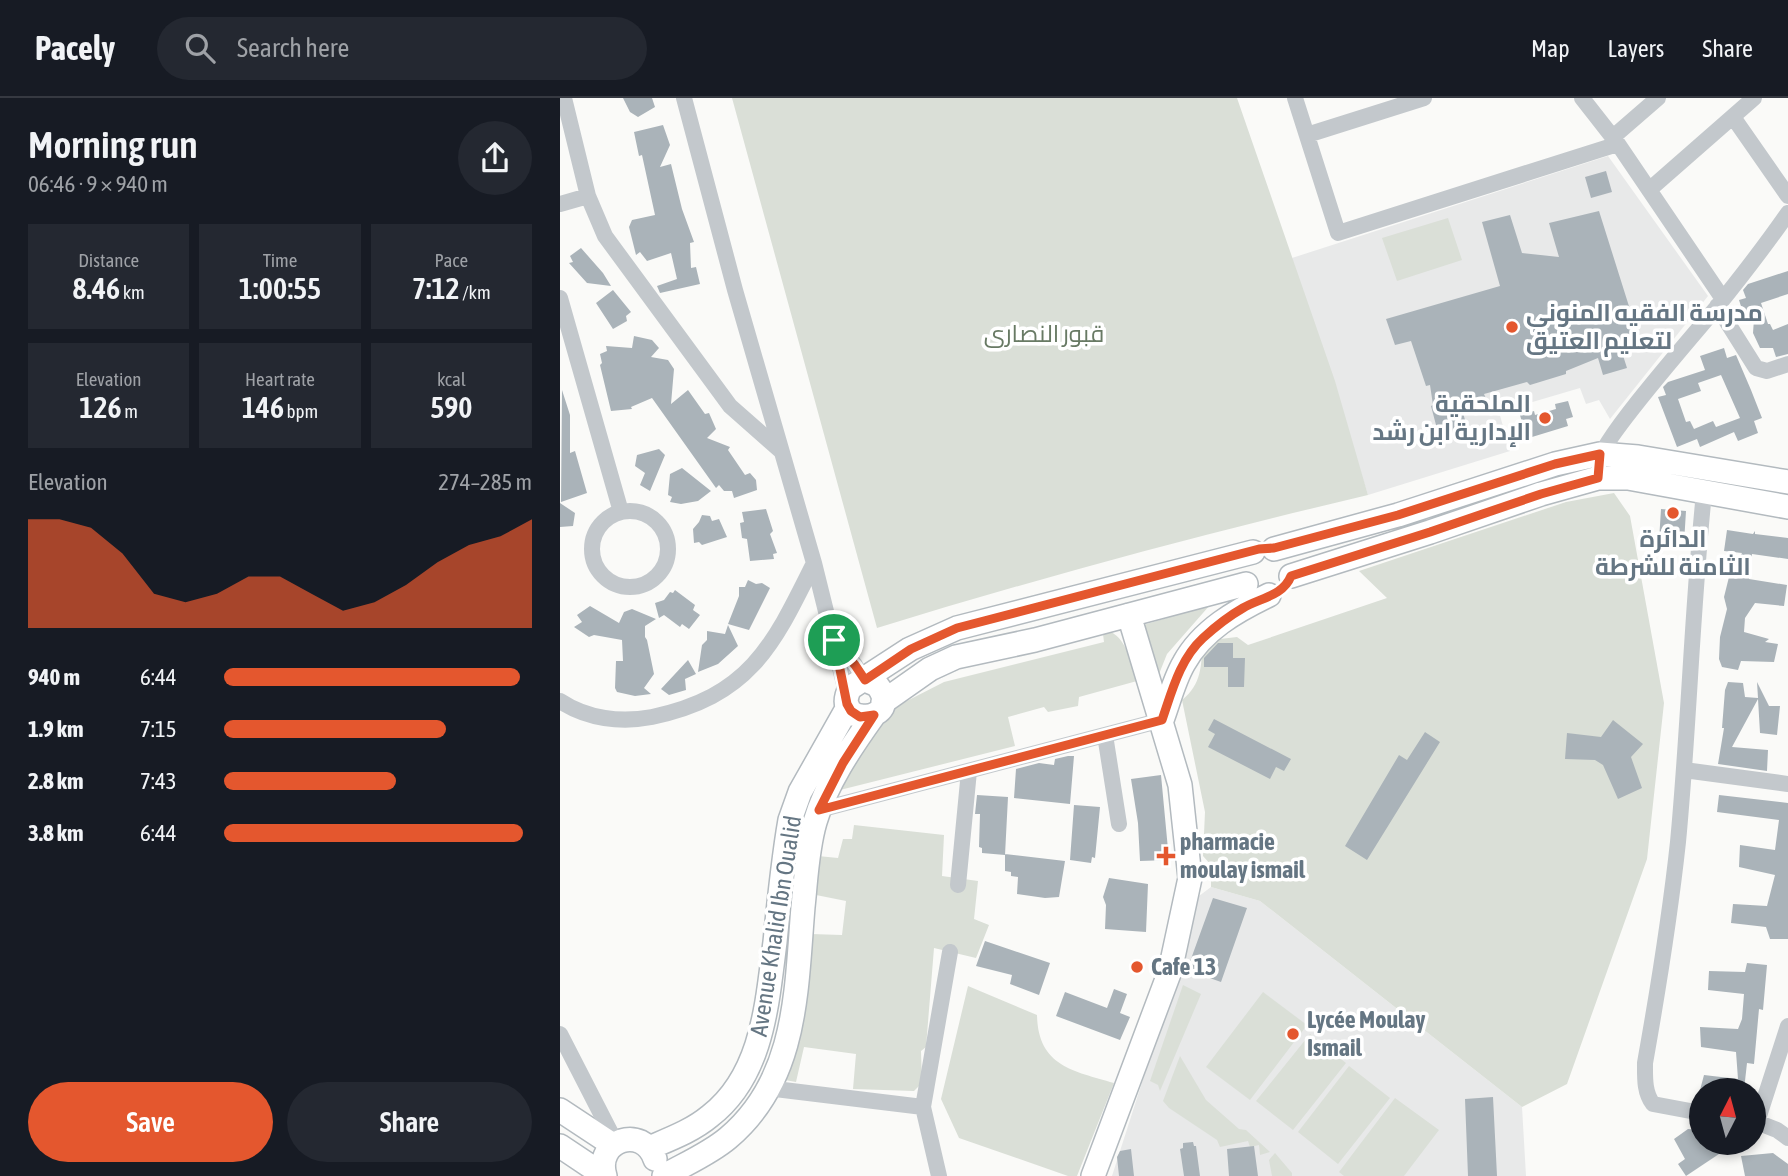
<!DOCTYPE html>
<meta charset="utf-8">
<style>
:root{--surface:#171b24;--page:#242831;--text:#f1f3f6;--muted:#9ea1a6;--line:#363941;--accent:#e4572e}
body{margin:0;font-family:"Asap Condensed",Cairo,sans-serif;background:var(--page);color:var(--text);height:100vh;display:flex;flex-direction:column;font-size:26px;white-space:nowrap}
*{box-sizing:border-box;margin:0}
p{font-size:23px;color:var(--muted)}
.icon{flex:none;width:38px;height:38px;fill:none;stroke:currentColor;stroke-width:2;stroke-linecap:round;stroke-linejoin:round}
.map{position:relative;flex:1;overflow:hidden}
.drawer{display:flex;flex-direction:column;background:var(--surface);width:560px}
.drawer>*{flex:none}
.needle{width:46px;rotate:6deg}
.controls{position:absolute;left:1129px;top:980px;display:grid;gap:14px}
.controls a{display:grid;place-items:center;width:77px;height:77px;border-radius:50%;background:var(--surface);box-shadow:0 4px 10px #0003;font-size:35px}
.pin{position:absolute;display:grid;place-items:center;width:60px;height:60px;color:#fff;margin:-30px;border:4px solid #fff;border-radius:50%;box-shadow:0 2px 7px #0007}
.round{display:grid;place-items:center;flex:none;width:74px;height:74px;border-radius:37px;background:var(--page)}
.overview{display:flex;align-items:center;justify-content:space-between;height:119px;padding:0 28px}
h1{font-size:38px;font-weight:600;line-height:52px}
.metrics{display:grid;grid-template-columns:repeat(3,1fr);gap:10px;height:119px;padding:7px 28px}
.metrics div{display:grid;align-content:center;border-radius:0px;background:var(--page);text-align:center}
.metrics b{font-size:30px;font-weight:600}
.metrics small{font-size:19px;font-weight:400}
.metrics p{font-size:19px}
.chart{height:196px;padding:14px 28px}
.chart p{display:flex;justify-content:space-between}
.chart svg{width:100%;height:126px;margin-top:7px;fill:var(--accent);opacity:.7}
.cta{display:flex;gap:14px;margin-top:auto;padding:14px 28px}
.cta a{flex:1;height:80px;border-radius:42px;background:var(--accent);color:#fff;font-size:28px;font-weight:600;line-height:80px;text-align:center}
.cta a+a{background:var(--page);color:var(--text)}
ul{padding:0 28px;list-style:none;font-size:23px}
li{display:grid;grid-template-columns:112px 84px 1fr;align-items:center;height:52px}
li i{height:18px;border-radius:9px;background:var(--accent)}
header{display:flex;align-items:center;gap:42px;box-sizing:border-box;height:98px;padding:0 35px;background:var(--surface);border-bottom:2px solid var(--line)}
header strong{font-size:33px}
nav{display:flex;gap:38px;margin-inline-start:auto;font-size:24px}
.search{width:490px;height:63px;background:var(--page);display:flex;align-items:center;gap:18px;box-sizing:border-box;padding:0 24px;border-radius:38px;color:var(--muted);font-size:26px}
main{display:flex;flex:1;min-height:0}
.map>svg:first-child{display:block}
</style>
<header>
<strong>Pacely</strong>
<div class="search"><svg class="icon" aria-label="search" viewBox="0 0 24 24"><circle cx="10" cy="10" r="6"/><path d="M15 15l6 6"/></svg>Search here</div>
<nav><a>Map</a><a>Layers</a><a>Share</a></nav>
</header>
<main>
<section class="drawer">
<div class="overview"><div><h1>Morning run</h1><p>06:46 · 9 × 940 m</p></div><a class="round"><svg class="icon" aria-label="share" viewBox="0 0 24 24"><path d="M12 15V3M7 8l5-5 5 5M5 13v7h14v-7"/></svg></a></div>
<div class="metrics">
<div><p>Distance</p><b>8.46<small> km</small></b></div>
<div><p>Time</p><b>1:00:55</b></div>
<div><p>Pace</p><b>7:12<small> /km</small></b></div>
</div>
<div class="metrics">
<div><p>Elevation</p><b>126<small> m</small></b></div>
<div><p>Heart rate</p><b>146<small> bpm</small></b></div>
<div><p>kcal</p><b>590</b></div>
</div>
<div class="chart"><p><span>Elevation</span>274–285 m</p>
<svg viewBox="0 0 160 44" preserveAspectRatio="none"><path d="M0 44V6L10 6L20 9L30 18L40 32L50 35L60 32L70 26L80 26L90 32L100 38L110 35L120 29L130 21L140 15L150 12L160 6V44z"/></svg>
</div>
<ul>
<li><b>940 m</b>6:44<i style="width:96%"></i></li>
<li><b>1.9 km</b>7:15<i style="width:72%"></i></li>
<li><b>2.8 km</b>7:43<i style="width:56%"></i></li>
<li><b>3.8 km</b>6:44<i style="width:97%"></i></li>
</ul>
<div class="cta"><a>Save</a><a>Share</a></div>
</section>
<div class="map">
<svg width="1228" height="1078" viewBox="0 0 1228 1078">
<rect width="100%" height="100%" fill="#fafaf8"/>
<path fill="#e8e9e9" d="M1048,58L1148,198L1050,321L1039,302L1026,306L1020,290L939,314L950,353L808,397L732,160Z
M651,789L700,803L962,1009L966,1078H552L621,863L639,798Z"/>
<path fill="#dadfd7" d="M172,0H677L775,283L808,397C643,436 479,480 317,530Z
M888,120L902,162L837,183L822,140Z
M1054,395L1070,418L1104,605L1087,761L1007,986L962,1009L700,803L651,789V767L643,758L645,714L622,602C642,586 641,568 643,543L677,539L688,547L827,500L799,473L1006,404Z
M650,507L607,556L597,581L580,528Z
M551,534C567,542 572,567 577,583L519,599L518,608L488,614L484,609L448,619L455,648L280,692L319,626L339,607L384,584L544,544L543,536Z
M294,727L384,737L382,778L418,783L414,821L429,827L416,860L374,850L366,949L361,953L362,985L354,993L293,991L296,956L244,949L236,984L225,982L251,836L282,837L286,803L256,797L258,758L278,760L283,741H292Z
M623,887L641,896L600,993L598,987L590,983Z
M408,888L477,917C478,968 513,973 554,985L517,1078H508L399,1040L381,1001Z
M703,894L747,927L690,1002L646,969Z
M750,936L786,965L733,1032L696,1003Z
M620,958L646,1002L679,1031L686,1032L710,1054L700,1057L699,1047L690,1049L688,1043L660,1049L657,1042L609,1010L603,1003Z
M789,968L830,1000L778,1066L738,1034Z
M835,1000L879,1032L844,1078H784L779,1074Z
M715,1055L732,1075V1078H712L709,1062Z"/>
<path fill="#aab3b9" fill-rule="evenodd" d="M63,0H92L95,9L78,19L70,14Z
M103,27L110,47L100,69L111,66L122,111L134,144L130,145L131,170L136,169L140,186L100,195L97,188L117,181L111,155L87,163L80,154L76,157L69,129L72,122L95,117L82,57L79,58L74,34Z
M1046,73L1052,94L1031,100L1025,79Z
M1039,113L1079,240L1059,245L1067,270L1043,277L1038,260L1006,273V276L970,287L967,284L924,296L927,303L902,311L908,333L880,342L871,308L873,307L870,287L866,288L851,243L835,247L826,221L940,188L922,124L950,117L962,155L999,159L989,125Z
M21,150L43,175L51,188L27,185L9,165L13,164L10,158Z
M1228,173V196L1201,205L1208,226H1210L1213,232L1228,226V256L1216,259L1213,250H1200L1193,235L1194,221L1186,224L1179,202L1186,200L1183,192L1188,186Z
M53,192L71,214L66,218L67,223L53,231L36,205Z
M74,238L92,242L99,250L91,259L108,262L114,271L111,306L128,292L145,316L149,315L156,331L147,340L170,349L168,352L185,377L190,375L196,382L197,392L174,400L172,393H164L159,387L156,390L92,300L71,309L72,311L51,313L40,267L42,265L40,256L47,253L46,248L72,250Z
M1164,250L1167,260L1176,257L1191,292L1202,320L1194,323L1198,335L1178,343L1174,334L1140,349L1137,341L1117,349L1098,299L1106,297L1103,289L1108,284L1145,272L1140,258ZM1161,277L1180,320L1156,329L1153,323L1134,331L1130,323L1126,324L1118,301L1141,293L1138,285Z
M2,292L10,317V355L15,353L27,395L1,404Z
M1008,303L1013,319L1006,321L1008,328L972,339L970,333L965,335L960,317L974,313L975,317L996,311L995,306Z
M99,351L105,357L90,393L80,387L85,375L75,368L77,357Z
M122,370L151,393L138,403L121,406L110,404L112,399L108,397L110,376Z
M0,405L15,415L13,428L0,429Z
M206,411L213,433L210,436L217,455L213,456L214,461L190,463L187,441L182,440L180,425L184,424L182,414Z
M1101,411L1126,413L1124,445L1099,443Z
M142,417L150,418L152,423L159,421L167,439L142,447L139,444L134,445L133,431L139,424Z
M1167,432L1193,436L1195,433V436L1228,440V461L1192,456L1189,481L1227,487L1224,508L1195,505L1185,520L1184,534L1209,541L1205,544L1218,546L1214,564L1181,563L1178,572L1162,569L1159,561L1160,539L1167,511L1164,499L1169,479L1182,455L1164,453Z
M188,482L196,486L202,485L210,490L189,532L168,526L179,498V489H185Z
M115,492L135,507L133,512L140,517L129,531L122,526L120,529L104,517L99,520L95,505L104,502L110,494L113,495Z
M30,508L59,525L64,514L72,511L96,521L85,528V539L87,542L94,576L84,590L91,596L75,598L57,594L55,590L56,563H63L62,542L34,537L29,539L14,529L22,524L17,517Z
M168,527L178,548L158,566L138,574L142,547L147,542V533L165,536Z
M658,545H673V560H685L684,589H668V569H644V560Z
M128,562L136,576L125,581L126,592L109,597L101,591Z
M1168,584L1183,585L1185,599L1198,600L1197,584L1209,608H1220L1217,637L1200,635L1198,601L1172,649L1208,652L1207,673L1158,666L1164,630H1162L1165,592Z
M654,621L731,661L724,673L716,669L710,681L648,649L655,636L648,632Z
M1053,622L1083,646L1071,659L1082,690L1058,701L1043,667L1035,662L1005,661L1007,635L1041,639Z
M865,634L880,644L807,762L785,748L839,657L847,662Z
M508,658H514L510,706L454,700L456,671L479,665L494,667L495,661Z
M601,677L609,762L580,763L578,725L571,681Z
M417,697L448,699L445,757L422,755V750L419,749L420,716H415Z
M1159,697L1228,705V841H1210L1206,829L1171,825L1173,806L1207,808L1215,777L1179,769L1180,747L1215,752L1219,722L1157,714Z
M514,707L540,709L535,760L532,759L531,765L510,762Z
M445,756L505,763L499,799L485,800L457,796L458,779L451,778V774L445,773Z
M549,780L588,786L586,834L545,831L546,807L543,799Z
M653,800L687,810L661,884L627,872Z
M425,843L490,865L479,897L450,886L452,877L416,868Z
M1187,865L1207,867L1203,912L1199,911L1194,966L1187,965L1184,992H1140L1144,977L1178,981L1176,954L1141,949L1140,929L1178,931L1182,921L1184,896L1148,892L1149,873L1185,874Z
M554,891L567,896L560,915L570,919L560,942L496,918L505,894L547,910Z
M933,999L937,1078H908L905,1001Z
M1128,1031L1141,1032V1045H1151L1159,1056L1126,1078L1118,1066L1125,1061L1114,1041Z
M633,1044L634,1048H636L640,1078H624L620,1051L623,1050V1045Z
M694,1048L698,1078H669L667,1051Z
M571,1051L574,1078H559L557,1059L560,1053Z
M1213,1055L1228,1066V1078H1185L1181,1058Z"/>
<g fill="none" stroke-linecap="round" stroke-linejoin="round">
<g stroke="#b3babf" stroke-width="26">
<path id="secondary" d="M714,451L838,417L995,366L1040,356L1078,359L1228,384
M731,478L870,434L981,396L1038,380H1068L1228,409
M305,582L317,587C347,624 269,632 290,590L350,551L397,530L693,454
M323,604L370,571L396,559L475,542L686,486
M602,622C609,603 614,582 624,565C642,532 676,513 709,497
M0,1012L53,1047
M0,1048L45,1078
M89,1050C110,1041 132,1033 150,1018C203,977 207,905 215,844C219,803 223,762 230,722L240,694L288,609
M45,1078C34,1042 83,1026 95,1061
M104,1078C125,1066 149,1056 168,1040C238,981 236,892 243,809C246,781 247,751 255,724C266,686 291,649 314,617
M533,1078L610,873L630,780L620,687L569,517"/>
</g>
<path stroke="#c3c8cc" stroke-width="16" d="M4,0L28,98L45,138L170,308L221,353
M124,0L175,192L254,465L287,598
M735,0L778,135L1058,46
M1022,0L1058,46L1163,201
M1173,19L1228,98
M747,37L864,0
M1053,39L1098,0
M1089,92L1194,0
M0,106L28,98
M0,200L61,414
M1157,208L1196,270L1207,273L1228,266
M1039,363C1040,343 1137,233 1156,210C1181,179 1205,148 1228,115
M32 451a38 38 0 1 1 76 0a38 38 0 1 1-76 0Z
M274,542L295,567L303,582
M0,603C27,621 61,625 92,619C190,598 213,548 254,465
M545,637L559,726
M1124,672L1228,686
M259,712L602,622
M398,787L409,673
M0,936L56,1045
M207,990L363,1009L379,1078
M363,1009L390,854
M1141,1015L1093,1006C1084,994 1085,979 1085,965C1098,892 1110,818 1118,744C1129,628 1132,511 1144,395
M1194,1023L1217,1032L1228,1040
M1197,1024L1228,928"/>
<use href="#secondary" stroke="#fff" stroke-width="23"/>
</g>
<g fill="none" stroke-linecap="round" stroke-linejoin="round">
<g stroke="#fff" stroke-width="14">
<path id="route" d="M1040,356L1038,380L981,396L870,434L731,478C723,498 700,500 683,510C669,518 655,529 643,540C620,561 612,593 602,622L259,712L283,665L314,617L300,619L291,613L287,606L274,542L295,567L305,582L351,551L397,530L699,451L714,450L838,417L995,366Z"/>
</g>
<use href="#route" stroke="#e4572e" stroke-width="9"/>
</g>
<g fill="#e4572e" stroke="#fff" stroke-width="2.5">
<circle cx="952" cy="229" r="7"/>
<circle cx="985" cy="320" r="7"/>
<circle cx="1113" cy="415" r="7"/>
<path d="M602.5 747.5h7v7h7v7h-7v7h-7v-7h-7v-7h7z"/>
<circle cx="577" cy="869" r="7"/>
<circle cx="733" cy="936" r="7"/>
</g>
<g text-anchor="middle" stroke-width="7" stroke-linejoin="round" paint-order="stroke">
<g font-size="24" font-weight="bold" fill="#657683" stroke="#fff" text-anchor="start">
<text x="966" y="223">مدرسة الفقيه المنوني<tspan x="966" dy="28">لتعليم العتيق</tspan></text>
<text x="971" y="314" text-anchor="end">الملحقية<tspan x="971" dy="28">الإدارية ابن رشد</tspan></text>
<text x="1113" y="449" text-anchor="middle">الدائرة<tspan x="1113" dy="28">الثامنة للشرطة</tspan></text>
<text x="620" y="752">pharmacie<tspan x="620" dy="28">moulay ismail</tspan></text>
<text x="591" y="877">Cafe 13</text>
<text x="747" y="930">Lycée Moulay<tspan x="747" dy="28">Ismail</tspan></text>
</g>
<g font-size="24" fill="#687a64" stroke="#fff">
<text x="484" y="244">قبور النصارى</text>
</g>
<g font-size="24" fill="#657683" stroke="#fff">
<text transform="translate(216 828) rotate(-81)" y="8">Avenue Khalid Ibn Oualid</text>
</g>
</g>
</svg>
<div class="controls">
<a><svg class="needle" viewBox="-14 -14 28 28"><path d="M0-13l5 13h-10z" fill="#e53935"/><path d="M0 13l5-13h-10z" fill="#9ea1a6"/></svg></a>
</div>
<div class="pin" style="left:274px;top:542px;background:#1e9e55"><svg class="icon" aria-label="arrive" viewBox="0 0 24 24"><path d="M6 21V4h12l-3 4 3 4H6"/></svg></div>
</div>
</main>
